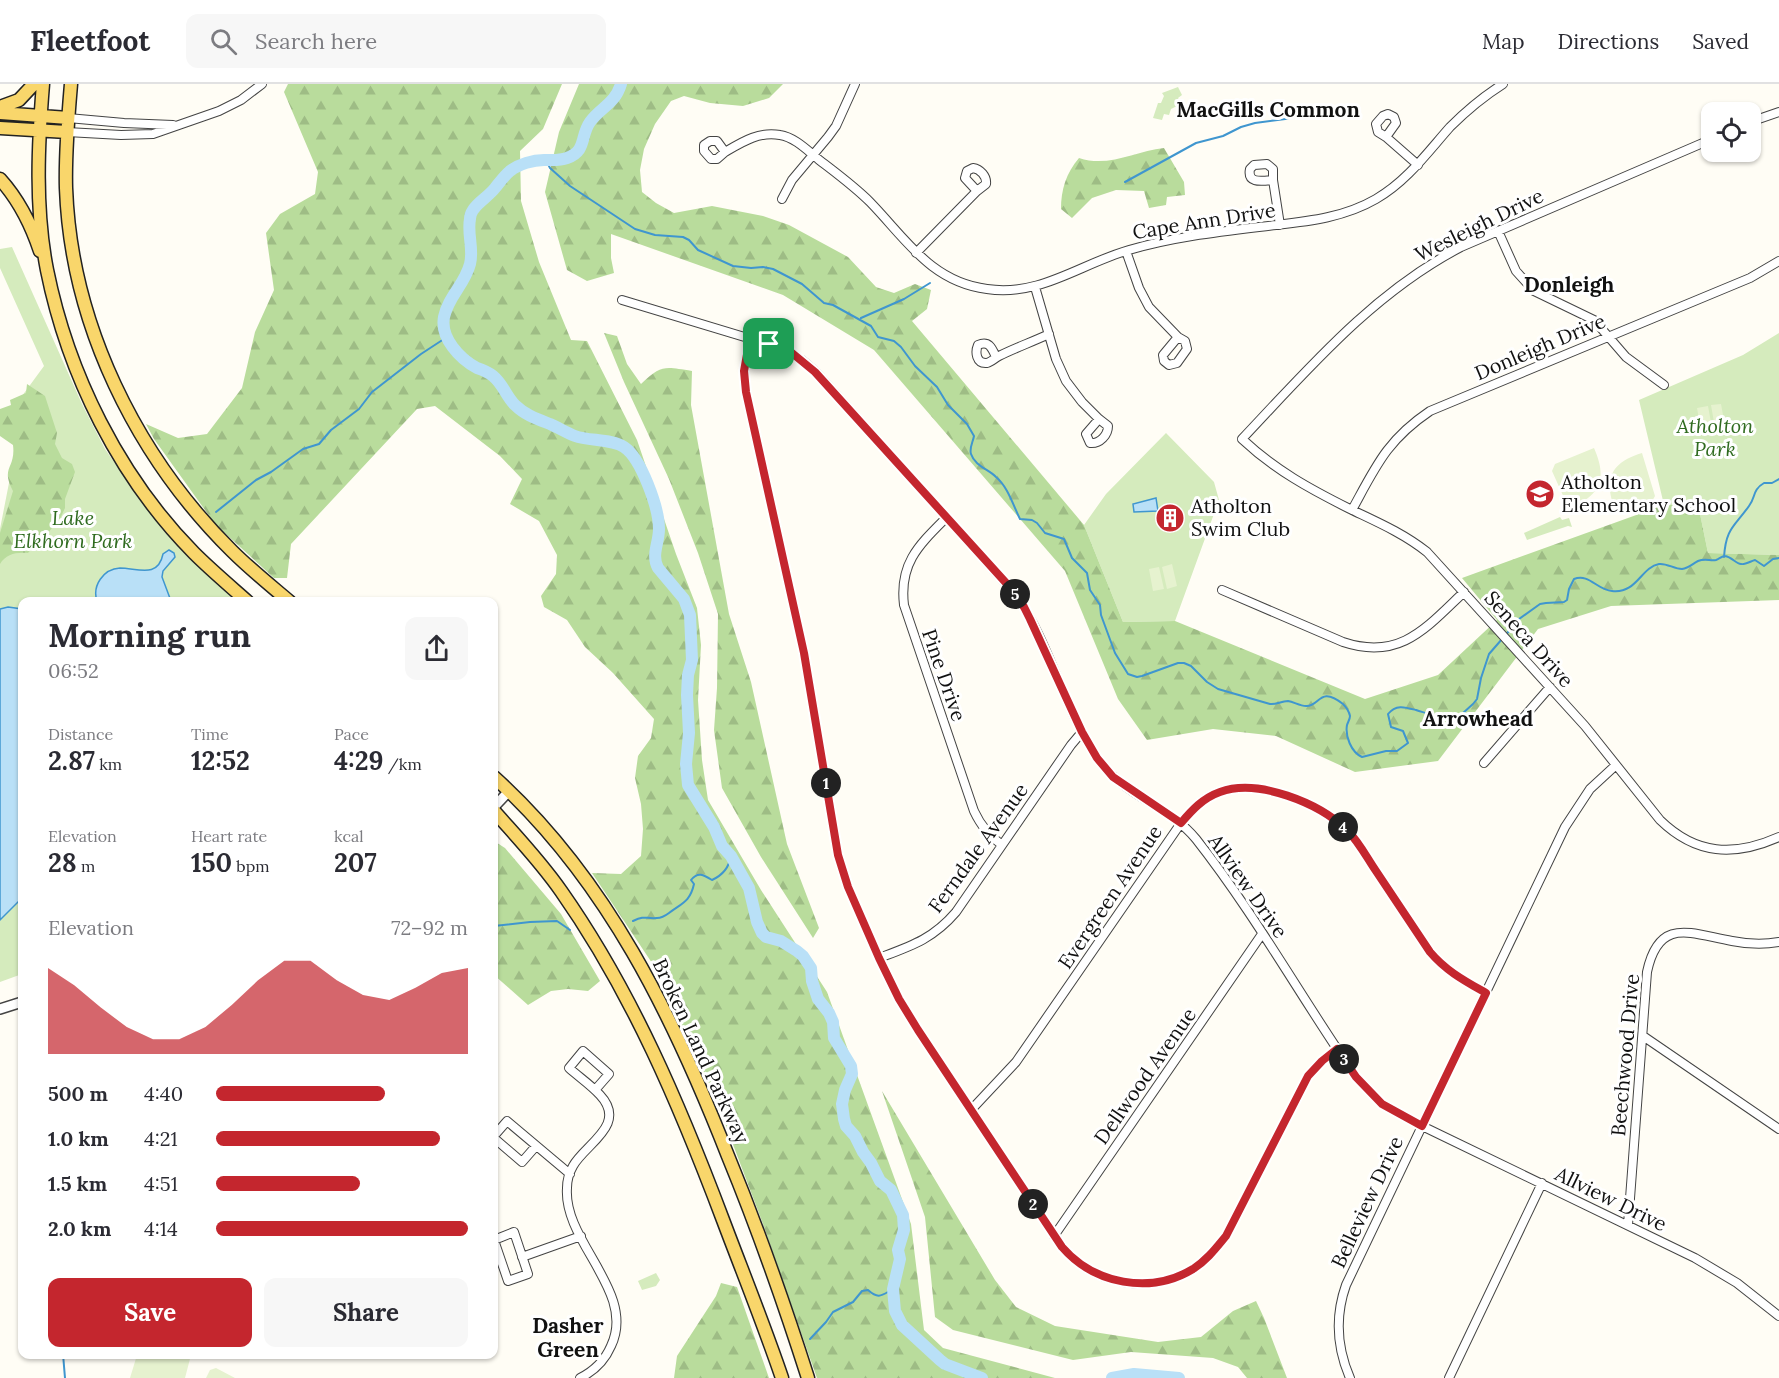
<!DOCTYPE html>
<meta charset="utf-8">
<style>
:root{--surface:#fff;--page:#f7f7f7;--text:#2b2b33;--muted:#7c7c81;--line:#e1e1e2;--accent:#c4262e}
body{margin:0;font-family:Lora,serif;background:var(--page);color:var(--text);height:100vh;display:flex;flex-direction:column;font-size:22px;white-space:nowrap}
*{box-sizing:border-box;margin:0}
p{font-size:20px;color:var(--muted)}
.icon{flex:none;width:33px;height:33px;fill:none;stroke:currentColor;stroke-width:2;stroke-linecap:round;stroke-linejoin:round}
.map{position:relative;flex:1;overflow:hidden}
.sheet{position:absolute;left:18px;top:513px;width:480px;height:762px;display:flex;flex-direction:column;background:var(--surface);border-radius:12px;box-shadow:0 2px 4px #0004}
.sheet>*{flex:none}
.controls{position:absolute;left:1701px;top:18px;display:grid;gap:12px}
.controls a{display:grid;place-items:center;width:60px;height:60px;border-radius:12px;background:var(--surface);box-shadow:0 2px 4px #0004;font-size:30px}
.pin{position:absolute;display:grid;place-items:center;width:51px;height:51px;color:#fff;margin:-26px;border-radius:12px;box-shadow:0 3px 9px #0006}
.km{position:absolute;width:30px;height:30px;margin:-15px;border-radius:50%;background:#222;color:#fff;font-size:16px;line-height:30px;text-align:center}
.round{display:grid;place-items:center;flex:none;width:63px;height:63px;border-radius:12px;background:var(--page)}
.head{display:flex;align-items:center;justify-content:space-between;height:102px;padding:0 30px}
h1{font-size:33px;font-weight:700;line-height:45px}
.stats{display:grid;grid-template-columns:repeat(3,1fr);gap:9px;height:102px;padding:6px 30px}
.stats div{display:grid;align-content:center}
.stats b{font-size:26px;font-weight:700}
.stats small{font-size:16px;font-weight:400}
.stats p{font-size:16px}
.chart{height:168px;padding:12px 30px}
.chart p{display:flex;justify-content:space-between}
.chart svg{width:100%;height:108px;margin-top:6px;fill:var(--accent);opacity:.7}
.primary-button{display:flex;gap:12px;margin-top:auto;padding:12px 30px}
.primary-button a{flex:1;height:69px;border-radius:12px;background:var(--accent);color:#fff;font-size:24px;font-weight:700;line-height:69px;text-align:center}
.primary-button a+a{background:var(--page);color:var(--text)}
ul{padding:0 30px;list-style:none;font-size:20px}
li{display:grid;grid-template-columns:96px 72px 1fr;align-items:center;height:45px}
li i{height:15px;border-radius:8px;background:var(--accent)}
header{display:flex;align-items:center;gap:36px;box-sizing:border-box;height:84px;padding:0 30px;background:var(--surface);border-bottom:2px solid var(--line)}
header strong{font-size:28px}
nav{display:flex;gap:33px;margin-inline-start:auto;font-size:21px}
.search{width:420px;height:54px;background:var(--page);display:flex;align-items:center;gap:15px;box-sizing:border-box;padding:0 21px;border-radius:12px;color:var(--muted);font-size:22px}
.map>svg:first-child{display:block}
</style>
<header>
<strong>Fleetfoot</strong>
<div class="search"><svg class="icon" aria-label="search" viewBox="0 0 24 24"><circle cx="10" cy="10" r="6"/><path d="M15 15l6 6"/></svg>Search here</div>
<nav><a>Map</a><a>Directions</a><a>Saved</a></nav>
</header>
<div class="map">
<svg width="1779" height="1294" viewBox="0 0 1779 1294">
<defs>
<pattern id="forest-firs" width="22" height="20" patternUnits="userSpaceOnUse" patternTransform="scale(1.5)"><rect width="22" height="20" fill="#b9dc9c"/><path d="M5 1l3.5 6h-7zM16 11l3.5 6h-7z" fill="#9ebc85"/></pattern>
</defs>
<rect width="100%" height="100%" fill="#fffdf5"/>
<path fill="#d5ebbd" d="M1178,3L1182,11L1178,14L1181,20L1171,25L1169,31L1164,30L1162,36L1153,34L1158,19H1161L1164,12L1162,9Z
M12,163L82,320L105,365L153,433L187,471L236,517L22,518V890L0,898V445L17,358L0,342L44,282L0,184V165Z
M1779,249V471L1708,469L1698,420L1664,421L1639,316L1743,271Z
M1166,349L1214,398L1219,416L1175,537L1123,538L1084,441L1106,410Z
M1560,433L1562,436L1569,434L1572,443L1568,442L1527,456L1524,449Z
M656,1189L660,1196L656,1202L642,1206L638,1197Z"/>
<path fill="url(#forest-firs)" d="M288,0H562L543,45L520,67L521,117L539,178L571,256L587,257L637,356L676,470L697,524L701,561L698,616L702,676L708,716L761,806L827,908L911,1140L924,1246L943,1264L1055,1294H817L763,1140L714,1010L656,885L592,789L621,790L641,772L643,745L641,720L635,694L638,672L651,654L654,635L613,589L585,563L567,536L544,523L541,512L556,490L557,471L539,437L510,420L522,395L500,372L435,322L417,325L291,460L287,494H274L215,440L154,355L146,340L178,354L207,350L242,304L255,248L274,206L266,149L280,130L315,110L318,88L284,8Z
M579,0H783L769,14L743,22L710,19L684,12L671,17L655,40L644,65L640,86L642,108L656,119L674,129L712,122L763,132L789,141L848,173L876,203L894,209L915,200L931,206L927,225L912,237L1084,441L1123,538L1175,537L1365,615L1438,591L1497,536L1462,494L1664,421L1698,420L1708,469L1779,471V516L1611,522L1538,545L1438,677L1355,688L1276,652L1213,645L1147,656L1118,615L1065,487L874,266L783,211L611,150V174L614,189L587,197L567,186L545,108L559,48Z
M1164,64L1184,98L1185,111L1167,113L1166,121L1149,124L1144,107L1116,106L1092,114L1072,134L1061,125C1061,106 1066,89 1079,74C1109,84 1135,67 1164,64Z
M604,249L617,252L627,280L641,300C662,280 665,283 692,287L691,321L729,530L751,598L787,760L819,844L813,854L761,773L722,704L714,646L717,604L718,530L698,469L669,395L624,298Z
M27,300L45,312L57,349L55,360L62,374L72,380L75,388L65,415V424L58,439L52,444L40,459L34,462L28,469C16,468 6,470 0,480V449L13,407C0,383 16,385 13,361L0,352V325L11,321L10,316L26,309Z
M494,757L505,764L561,830L600,897L588,907L568,905L551,907L528,921L494,891Z
M882,1007L995,1196L1016,1223L1055,1242L1158,1258L1201,1253L1233,1227L1256,1217L1264,1234L1287,1294H1247L1238,1283L1213,1274L1131,1268L1073,1276L953,1246L935,1233L925,1133Z
M721,1199L737,1203L769,1294H674L677,1272L716,1212Z"/>
<path fill="#e6f2cf" d="M1721,320L1725,342L1715,344L1711,321Z
M1708,322L1712,344L1701,346L1697,324Z
M1594,364C1608,396 1600,411 1569,425L1552,387L1555,380Z
M1642,369L1655,412L1651,419L1617,430C1603,399 1608,379 1642,369Z
M1172,480L1177,502L1167,505L1162,483Z
M1159,483L1164,505L1153,507L1149,485Z
M137,1271V1270L191,1271L185,1294H130Z
M216,1284L235,1294H206L210,1286Z"/>
<path fill="#b9e0f7" stroke="#3f96cf" stroke-width="1.5" d="M1156,414L1158,427L1134,428L1133,420Z
M169,466L174,469L175,473L163,487L162,493L171,517H97C92,502 103,485 120,484C137,484 158,495 163,470Z
M8,523L22,525V693L20,706L22,717V814L0,836V525Z"/>
<g fill="none" stroke-linecap="round" stroke-linejoin="round">
<path stroke="#3f96cf" stroke-width="2" d="M546,76L550,84L570,102L635,145L655,151L683,153L689,156L698,166L733,182L751,184L763,183L773,185L802,200L824,219L833,221L871,242L878,253L894,257L901,263L915,282L937,303L948,321L967,340L974,352C973,358 969,364 971,370C975,382 988,385 996,393C1008,403 1013,421 1020,435L1032,436L1037,439L1045,449L1064,455L1072,474L1087,489L1090,506L1100,521L1101,531L1115,569L1128,590L1137,593L1142,592L1178,579H1184L1191,582L1207,598L1218,605L1270,620C1276,621 1281,617 1288,617C1294,618 1300,622 1306,622C1320,623 1319,601 1343,620C1346,623 1349,627 1350,632C1350,635 1348,638 1347,641C1345,652 1351,668 1362,673L1386,667H1397L1408,659L1403,647L1391,643L1388,630C1396,620 1405,623 1416,626C1423,629 1429,628 1434,634V640L1439,643L1448,642L1453,638L1473,620L1477,615L1481,594L1489,570L1509,547L1512,540L1540,520L1546,519L1564,518L1567,516L1569,505L1574,495C1589,489 1597,506 1612,507C1637,510 1641,483 1659,480C1667,479 1674,485 1682,485C1689,484 1692,480 1698,477C1705,474 1710,477 1716,476C1719,475 1722,472 1725,472C1732,473 1736,480 1741,480C1745,481 1751,477 1755,476L1764,482L1773,475L1779,474
M1125,98L1196,59L1223,52L1241,43L1255,39L1293,34H1308
M861,234L904,215L930,199
M216,428L256,396L271,388L303,365L319,360L331,346L359,325L372,308L421,270L447,253
M1724,473C1726,444 1734,443 1749,422C1756,413 1752,406 1764,399H1772L1779,395
M633,837C646,831 645,835 657,834C662,834 665,832 669,829C682,819 690,818 694,800L691,796C698,787 704,791 712,796C723,791 729,784 731,772
M494,842L530,838L557,837L570,846
M810,1255L826,1238L833,1228L853,1218L862,1207L868,1206C879,1216 882,1211 893,1205
M63,1270L65,1294"/>
<path stroke="#b9e0f7" stroke-width="12" d="M621,0C615,20 601,23 590,38C580,52 587,67 567,74C559,77 552,76 544,76C533,76 519,80 510,87C504,92 500,98 495,104C489,112 478,118 473,126C471,129 470,132 470,135C467,150 474,165 470,180C465,200 448,213 444,233C440,254 460,275 477,284C483,286 488,288 493,292C503,300 506,312 515,321C525,331 537,335 550,340C559,344 567,349 575,352C589,357 612,355 624,363C641,374 659,424 659,445C659,459 651,471 658,484L684,515L690,531L692,576L688,591L687,611L689,649L686,680L688,701L714,743L722,762L731,772L749,804L757,838L762,849L766,853L781,857L797,867L803,872L811,884L812,897L818,915L829,929L833,938L834,954L851,982L852,990L845,1006L842,1020L844,1035L846,1042L855,1052L863,1068L871,1079L880,1097L891,1106L903,1131L904,1146L898,1166L900,1175L893,1205L895,1227L902,1241L940,1276L945,1280L982,1294
M1112,1294L1134,1290L1179,1294"/>
<g stroke="#444" stroke-width="10">
<path id="minor" d="M68,34L124,39L173,41
M1750,38L1779,28
M67,48L121,51L153,50L219,27L241,16L262,0
M1386,53L1378,48L1376,40L1383,32L1388,30L1394,33L1396,39L1386,53L1418,81
M1712,55L1461,163C1373,209 1309,284 1242,355C1275,386 1310,405 1350,425C1377,438 1403,449 1427,468L1585,642L1660,736C1696,771 1734,773 1779,753
M725,68L717,75H711L704,67V61L710,57H717L725,68C742,58 759,47 780,51C794,53 807,66 818,75C836,89 854,102 870,118C906,155 931,198 987,205C1040,213 1080,180 1129,166C1176,152 1227,147 1276,141C1311,137 1345,133 1376,115C1407,97 1427,69 1450,43C1466,27 1484,12 1503,0
M1273,96C1262,97 1247,100 1250,85L1254,81L1267,80L1273,85V96L1280,141
M782,115L792,96L828,53L836,42L855,0
M1498,147L1516,187L1534,207L1594,236L1626,273L1664,301
M1126,167L1139,204L1149,223L1178,253L1163,271L1164,277L1169,281L1177,279L1187,265L1185,257L1178,253
M916,169L977,107L986,100C987,92 980,85 973,84L967,87L965,94L977,107
M1035,203L1056,275L1066,297L1082,318L1099,335L1108,342C1108,351 1100,360 1090,359L1086,350L1099,335
M622,216L781,264L802,276L815,287L1017,512C1050,561 1065,627 1098,675C1123,711 1169,722 1196,755C1255,830 1302,915 1356,993L1382,1020L1422,1042L1695,1174L1737,1199L1779,1232
M750,254L744,287L746,308L804,569L838,771L848,803L879,874L899,915L918,946L1062,1163C1094,1201 1151,1211 1193,1185C1207,1176 1216,1164 1226,1152L1308,992L1322,977L1337,965
M996,273C992,264 989,256 978,261C975,268 976,280 987,279C991,278 995,274 999,272C1015,264 1032,258 1049,250
M1352,426C1376,382 1387,356 1430,327L1750,194L1779,177
M947,433C919,461 899,479 904,521L974,727C981,742 989,751 1002,761
M1222,506L1343,558C1400,577 1426,544 1464,508
M1484,679L1550,603
M879,874C911,862 933,855 956,828L1071,661L1082,648
M1643,952L1779,1045
M971,1026L1016,978L1181,739C1192,726 1202,714 1219,708C1257,694 1320,719 1347,746C1359,758 1367,774 1376,787C1394,814 1412,841 1430,868C1446,887 1465,897 1486,909
M494,1052L507,1037L570,1090
M494,1054L522,1078L536,1062
M1628,1141L1647,888C1659,832 1691,850 1732,857C1747,860 1763,861 1779,858
M1054,1152L1262,850
M494,1156L514,1148L528,1190L508,1197L494,1156
M522,1173L581,1152
M580,1294C594,1287 605,1276 611,1262C637,1208 563,1158 567,1104C567,1097 569,1089 573,1082C585,1060 628,1041 600,1011C591,1001 579,993 569,984L583,967L609,990L595,1006
M1350,1294C1337,1264 1335,1232 1346,1201L1565,743L1590,705L1616,681
M1449,1294L1542,1099"/>
</g>
<g stroke="#444" stroke-width="12">
<path id="tertiary" d="M494,723L509,707
M0,925L22,918"/>
</g>
<g stroke="#222" stroke-width="15">
<path id="primary" d="M43,0C38,61 35,125 47,186C68,290 119,393 194,469C211,486 230,502 248,518
M71,0C68,35 65,69 66,104C71,240 136,372 232,467C250,485 270,501 290,518
M0,23L19,16L34,0
M0,29L68,34
M0,44L67,48
M0,95C19,116 31,140 40,167
M494,693C607,795 673,932 728,1072C758,1145 784,1219 808,1294
M494,727C517,753 541,778 561,807C632,908 680,1022 723,1136C743,1189 764,1241 782,1294"/>
</g>
<use href="#minor" stroke="#fff" stroke-width="8"/>
<use href="#tertiary" stroke="#fff" stroke-width="9"/>
<use href="#primary" stroke="#f9d66b" stroke-width="12"/>
</g>
<g fill="none" stroke-linecap="round" stroke-linejoin="round">
<g stroke="#fff" stroke-width="12">
<path id="route" d="M750,254L792,269L815,288L1007,500L1024,523L1030,535L1082,648L1097,674L1113,693L1181,739C1192,726 1203,714 1220,708C1258,694 1319,719 1347,746C1359,758 1367,774 1376,787C1394,814 1412,841 1430,868C1446,887 1465,897 1486,909L1422,1042L1382,1020L1356,993L1337,965L1322,977L1308,992L1226,1152C1216,1164 1207,1176 1193,1185C1150,1211 1094,1200 1062,1163L918,946L899,915L879,874L848,803L838,771L804,569L746,308L744,287Z"/>
</g>
<use href="#route" stroke="#c4262e" stroke-width="8"/>
</g>
<defs>
<g id="school-disc" transform="scale(1.5)"><circle r="9.5" fill="#c4262e" stroke="#fff"/><path d="M0-5L7-2L0 1L-7-2ZM-4 1L0 2.5L4 1V4Q0 6-4 4Z" fill="#fff"/></g>
<g id="building-disc" transform="scale(1.5)"><circle r="9.5" fill="#c4262e" stroke="#fff"/><path d="M-4-6H4V6H1V3H-1V6H-4ZM-2.5-4.3h1.7v1.8h-1.7ZM.8-4.3h1.7v1.8H.8ZM-2.5-1h1.7V.8h-1.7ZM.8-1h1.7V.8H.8Z" fill="#fff"/></g>
</defs>
<g fill-rule="evenodd">
<use href="#school-disc" x="1540" y="410"/>
<use href="#building-disc" x="1170" y="434"/>
</g>
<g text-anchor="middle" stroke-width="6" stroke-linejoin="round" paint-order="stroke">
<g font-size="20" fill="#111" stroke="#fff">
<text transform="translate(1204 137) rotate(-9)" y="7">Cape Ann Drive</text>
<text transform="translate(1479 141) rotate(-26)" y="7">Wesleigh Drive</text>
<text transform="translate(1540 263) rotate(-23)" y="7">Donleigh Drive</text>
<text transform="translate(1529 555) rotate(48)" y="7">Seneca Drive</text>
<text transform="translate(944 591) rotate(71)" y="7">Pine Drive</text>
<text transform="translate(978 764) rotate(-54)" y="7">Ferndale Avenue</text>
<text transform="translate(1248 802) rotate(55)" y="7">Allview Drive</text>
<text transform="translate(1110 813) rotate(-56)" y="7">Evergreen Avenue</text>
<text transform="translate(701 967) rotate(65)" y="7">Broken Land Parkway</text>
<text transform="translate(1625 971) rotate(-85)" y="7">Beechwood Drive</text>
<text transform="translate(1145 992) rotate(-55)" y="7">Dellwood Avenue</text>
<text transform="translate(1611 1115) rotate(26)" y="7">Allview Drive</text>
<text transform="translate(1367 1118) rotate(-65)" y="7">Belleview Drive</text>
</g>
<g font-size="20" font-style="italic" fill="#2f6b1f" stroke="#fff">
<text x="1715" y="349">Atholton<tspan x="1715" dy="23">Park</tspan></text>
<text x="73" y="441">Lake<tspan x="73" dy="23">Elkhorn Park</tspan></text>
</g>
<g font-size="20" fill="#111" stroke="#fff" text-anchor="start">
<text x="1561" y="405">Atholton<tspan x="1561" dy="23">Elementary School</tspan></text>
<text x="1191" y="429">Atholton<tspan x="1191" dy="23">Swim Club</tspan></text>
</g>
<g font-size="21" font-weight="bold" fill="#111" stroke="#fff">
<text x="1268" y="33">MacGills Common</text>
<text x="1569" y="208">Donleigh</text>
<text x="1478" y="642">Arrowhead</text>
<text x="568" y="1249">Dasher<tspan x="568" dy="24">Green</tspan></text>
</g>
</g>
</svg>
<div class="controls">
<a><svg class="icon" aria-label="locate" viewBox="0 0 24 24"><circle cx="12" cy="12" r="6"/><path d="M12 2v4M12 18v4M2 12h4M18 12h4"/></svg></a>
</div>
<div class="pin" style="left:769px;top:260px;background:#1e9e55"><svg class="icon" aria-label="arrive" viewBox="0 0 24 24"><path d="M6 21V4h12l-3 4 3 4H6"/></svg></div>
<b class="km" style="left:826px;top:699px">1</b>
<b class="km" style="left:1033px;top:1120px">2</b>
<b class="km" style="left:1344px;top:975px">3</b>
<b class="km" style="left:1343px;top:743px">4</b>
<b class="km" style="left:1015px;top:510px">5</b>
<section class="sheet">
<div class="head"><div><h1>Morning run</h1><p>06:52</p></div><a class="round"><svg class="icon" aria-label="share" viewBox="0 0 24 24"><path d="M12 15V3M7 8l5-5 5 5M5 13v7h14v-7"/></svg></a></div>
<div class="stats">
<div><p>Distance</p><b>2.87<small> km</small></b></div>
<div><p>Time</p><b>12:52</b></div>
<div><p>Pace</p><b>4:29<small> /km</small></b></div>
</div>
<div class="stats">
<div><p>Elevation</p><b>28<small> m</small></b></div>
<div><p>Heart rate</p><b>150<small> bpm</small></b></div>
<div><p>kcal</p><b>207</b></div>
</div>
<div class="chart"><p><span>Elevation</span>72–92 m</p>
<svg viewBox="0 0 160 44" preserveAspectRatio="none"><path d="M0 44V9L10 16L20 25L30 33L40 38L50 38L60 33L70 24L80 14L90 6L100 6L110 14L120 20L130 22L140 17L150 11L160 9V44z"/></svg>
</div>
<ul>
<li><b>500 m</b>4:40<i style="width:67%"></i></li>
<li><b>1.0 km</b>4:21<i style="width:89%"></i></li>
<li><b>1.5 km</b>4:51<i style="width:57%"></i></li>
<li><b>2.0 km</b>4:14<i style="width:100%"></i></li>
</ul>
<div class="primary-button"><a>Save</a><a>Share</a></div>
</section>
</div>
